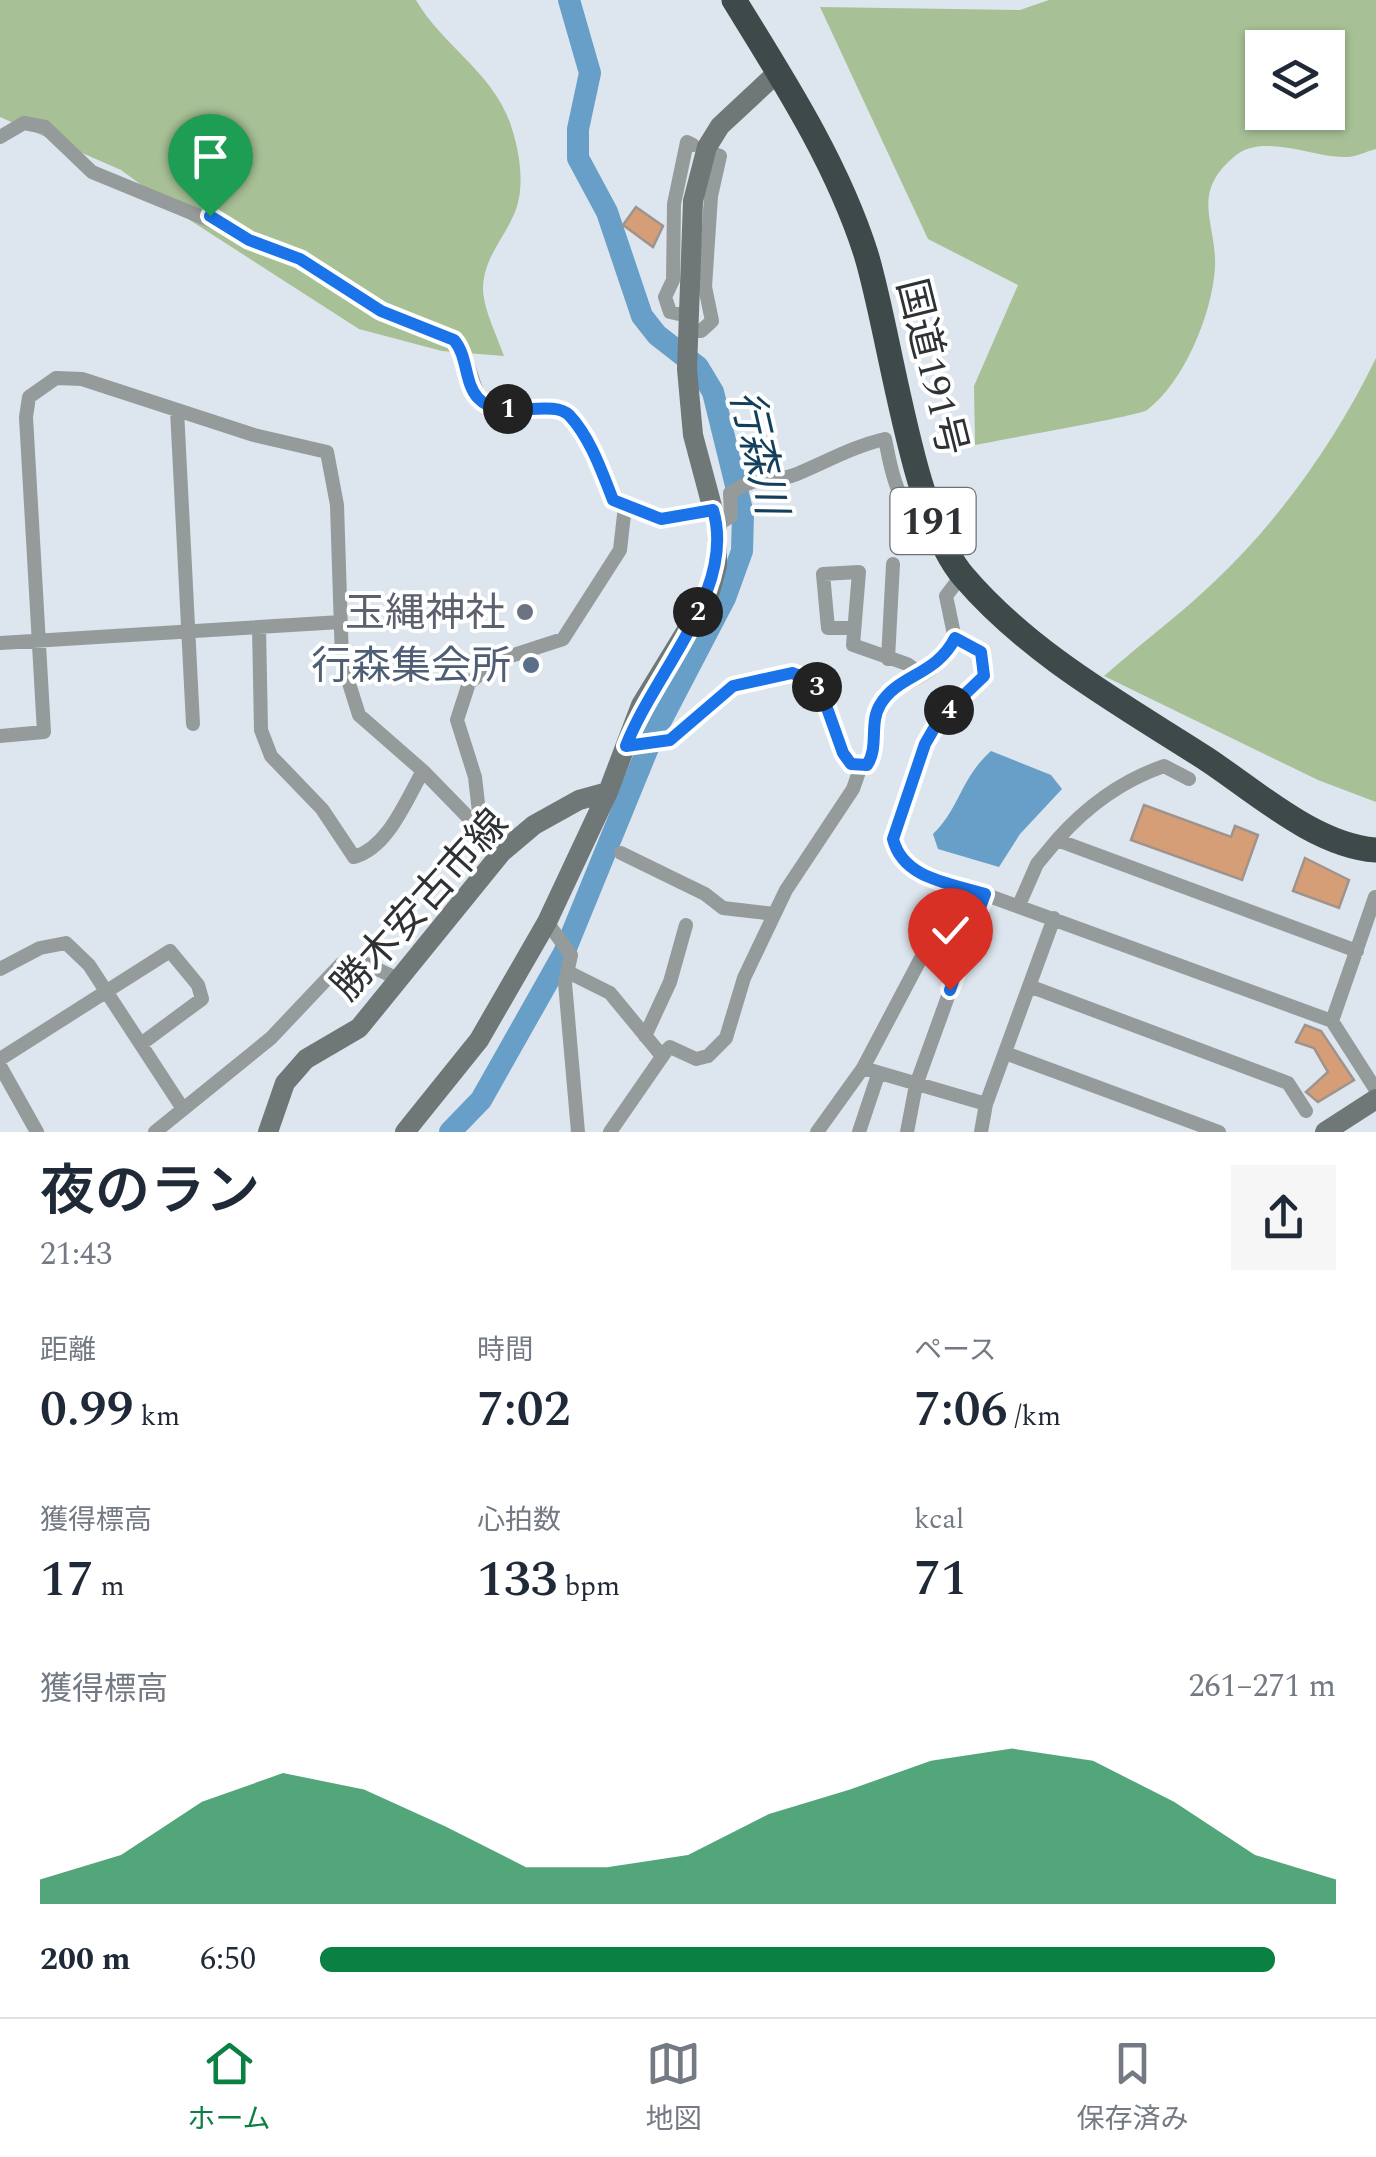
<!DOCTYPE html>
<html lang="ja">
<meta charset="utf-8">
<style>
:root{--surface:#fff;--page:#f6f6f7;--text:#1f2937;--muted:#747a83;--line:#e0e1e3;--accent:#0b8043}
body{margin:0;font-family:Spectral,"Noto Sans JP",serif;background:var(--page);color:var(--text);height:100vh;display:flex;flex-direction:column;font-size:38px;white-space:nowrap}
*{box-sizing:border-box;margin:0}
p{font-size:32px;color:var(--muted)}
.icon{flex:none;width:55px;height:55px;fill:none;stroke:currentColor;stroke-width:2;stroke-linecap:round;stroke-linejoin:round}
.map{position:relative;height:1132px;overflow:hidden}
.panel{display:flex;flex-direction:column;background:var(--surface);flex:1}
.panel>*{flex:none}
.tools{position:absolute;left:1245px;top:30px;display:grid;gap:20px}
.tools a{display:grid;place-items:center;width:100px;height:100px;border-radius:0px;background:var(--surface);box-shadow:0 2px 8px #0004;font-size:50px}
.pin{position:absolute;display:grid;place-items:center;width:85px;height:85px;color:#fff;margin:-102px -42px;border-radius:50% 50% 50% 0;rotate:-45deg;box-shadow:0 0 10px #0007}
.pin .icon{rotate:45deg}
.km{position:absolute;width:50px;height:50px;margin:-25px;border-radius:50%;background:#222;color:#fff;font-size:28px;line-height:50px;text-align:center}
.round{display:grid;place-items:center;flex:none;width:105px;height:105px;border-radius:0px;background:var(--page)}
.summary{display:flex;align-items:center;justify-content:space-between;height:170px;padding:0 40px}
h1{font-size:55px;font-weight:600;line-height:75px}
.figures{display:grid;grid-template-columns:repeat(3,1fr);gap:15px;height:170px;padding:10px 40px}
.figures div{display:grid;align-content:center}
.figures b{font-size:50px;font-weight:600}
.figures small{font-size:28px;font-weight:400}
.figures p{font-size:28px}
.chart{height:280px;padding:20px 40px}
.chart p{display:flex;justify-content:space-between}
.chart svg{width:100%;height:180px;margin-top:10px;fill:var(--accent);opacity:.7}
ul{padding:0 40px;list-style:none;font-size:32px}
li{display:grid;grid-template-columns:160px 120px 1fr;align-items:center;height:75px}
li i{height:25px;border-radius:12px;background:var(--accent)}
.dock{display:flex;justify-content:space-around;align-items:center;height:140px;border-top:2px solid var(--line);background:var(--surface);font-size:28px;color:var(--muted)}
.dock a{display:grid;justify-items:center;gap:5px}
.dock .on{color:var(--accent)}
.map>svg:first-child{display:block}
</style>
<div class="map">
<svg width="1376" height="1132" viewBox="0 0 1376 1132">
<rect width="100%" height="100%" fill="#dde5ee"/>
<path fill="#a7c095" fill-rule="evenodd" d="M0,0H416C443,47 496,74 512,129C520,154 525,187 515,212C504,239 483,258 483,290C484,310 497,336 504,356L442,351L359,329L185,217L121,170L0,117Z
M1049,0H1376V149C1367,151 1356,157 1347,157C1316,159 1263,132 1235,156C1189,194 1217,222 1215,268C1212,314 1184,382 1147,410C1139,416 998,440 975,445L974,386L1018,285L928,239L820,7L1020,10ZM1262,48H1328V112H1262Z
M1376,358V802L1318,780L1104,676C1140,644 1180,615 1215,581C1280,520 1338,437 1376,358Z"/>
<path fill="#679fc8" d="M991,751L1051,775L1062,789L1020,834L999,867L938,849L933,834C960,808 960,779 991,751Z"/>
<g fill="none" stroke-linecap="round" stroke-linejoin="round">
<path stroke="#679fc8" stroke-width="22" d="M450,1132L481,1100L564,953L652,738L725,598L742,551L743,514L713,392L698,367L657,335L642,316L607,212L578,158V129L590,73L569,0"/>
</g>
<path fill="#d69e77" stroke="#9e948d" stroke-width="2.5" d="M636,207L663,226L653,247L623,225Z
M1144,805L1231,837L1235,826L1258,835L1242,880L1131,840Z
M1305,858L1349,880L1339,908L1293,891Z
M1305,1025L1321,1031L1354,1080L1318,1102L1306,1092L1328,1072L1314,1048L1296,1042Z"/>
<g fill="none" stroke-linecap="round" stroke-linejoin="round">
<path stroke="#959b9a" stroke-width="14" d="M0,137L24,123L45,127L92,172L282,250L381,311L454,340L463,350L479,399L526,411L554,407L569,416L597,459L613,500L661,519L713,510
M688,316L670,312L665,297L673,280L674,204L687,142L693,145
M688,331H701L712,321L705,287L711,196L720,156L714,154
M177,410L193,724
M717,525L731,516L730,493C762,472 770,485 797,474C826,462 854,446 885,439C891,467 896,514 932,520
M259,627L261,730L271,756L322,809L354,857C388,848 406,800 423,771
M854,628H828L823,574L859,572L853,645L907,664L921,674
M955,639L981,652L984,676L941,718L925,743L893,839L897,855L907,866L1332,1021L1376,1090
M0,643L341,622
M888,659L893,564
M0,736L44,732L26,417L29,397L56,378L82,379L254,435L327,452L337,505L342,661L359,715L423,771L502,852
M626,746C685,748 694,706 738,684C750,678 764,678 776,675C849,663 818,755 861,766
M481,830L475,777L457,720L469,683L498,660L563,639L620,550L625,506
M1057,840C1087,806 1121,781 1164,766L1189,779
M621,853L705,894L723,908L774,914
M1019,905L1037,864L1057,840L1357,951
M547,922L571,955L565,983L578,1132
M0,969L40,948L66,943L89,965L183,1109
M568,972L610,993L662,1056
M1029,986L1288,1083L1306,1111
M1332,1021L1375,897
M645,1036L670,982L686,925
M1005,1053L1219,1132
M0,1059L170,951L198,985L202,999L141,1044
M0,1066L37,1132
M863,1068L986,1104
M155,1132L271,1038L341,964L358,960L396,978
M610,1132L666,1051L670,1047L696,1059L708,1056L726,1038L744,978L786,890L853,789L861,766L872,759C877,658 922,704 955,639L946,596L962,575
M817,1132L863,1068L959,886
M859,1132L878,1075
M907,1132L916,1085L985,894
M981,1132L986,1104L1054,918"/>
<path stroke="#6f7877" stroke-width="20" d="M268,1132L285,1083L306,1059L359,1028L502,852L534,825L579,800L608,792
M405,1132L479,1040L547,922L608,792L641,705L710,592L717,566V525L693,435L687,369L693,201L707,147L720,126L778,72
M1325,1132L1376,1099"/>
<path stroke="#3e4a49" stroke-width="25" d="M734,0C784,81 837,163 866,254C891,336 912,518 964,577C1030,654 1121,704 1205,758C1254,790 1315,846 1376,850"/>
</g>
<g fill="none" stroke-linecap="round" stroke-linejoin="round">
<g stroke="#fff" stroke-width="20">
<path id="route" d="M210,216L249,240L300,259L381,311L454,340C468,356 464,383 478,398C500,422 552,398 569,415C590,437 602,472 613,500L661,519L713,510C737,589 654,673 626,746L670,740L733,686L792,673L811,680L822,694L843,753L851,764L867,765C879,748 869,723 880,705C898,674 936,676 955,638L981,652L984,676L940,718L925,744L893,839C903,879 950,883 985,894L950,990"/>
</g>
<use href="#route" stroke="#1a73e8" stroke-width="12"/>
</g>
<circle fill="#6b7280" stroke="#fff" stroke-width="4" cx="525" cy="612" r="10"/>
<circle fill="#5c6f8a" stroke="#fff" stroke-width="4" cx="531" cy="665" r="10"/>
<g text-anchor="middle" stroke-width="8" stroke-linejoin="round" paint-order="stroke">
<rect fill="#fff" stroke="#6d7072" stroke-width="2.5" x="890.5" y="488" width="85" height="66" rx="8"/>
<g font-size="38" font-weight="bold" fill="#2f3235">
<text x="933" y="534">191</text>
</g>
<g font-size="40" fill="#2f3235" stroke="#fff">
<text transform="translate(933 367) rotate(76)" y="14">国道191号</text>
<text transform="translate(419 904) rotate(-48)" y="14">勝木安古市線</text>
</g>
<g font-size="40" fill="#5b616d" stroke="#fff" text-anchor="end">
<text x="505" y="626">玉縄神社</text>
</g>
<g font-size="40" fill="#4e5e75" stroke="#fff" text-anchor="end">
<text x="511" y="679">行森集会所</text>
</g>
<g font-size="42" font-style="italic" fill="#133f5c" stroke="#fff">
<text transform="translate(760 452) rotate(77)" y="15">行森川</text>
</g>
</g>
</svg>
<div class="tools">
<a><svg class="icon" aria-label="layers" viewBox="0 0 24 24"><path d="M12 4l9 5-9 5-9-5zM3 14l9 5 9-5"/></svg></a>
</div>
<div class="pin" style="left:210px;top:216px;background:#1e9e55"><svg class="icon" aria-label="arrive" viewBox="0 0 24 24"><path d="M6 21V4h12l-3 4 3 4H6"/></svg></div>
<div class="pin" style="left:950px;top:990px;background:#d93025"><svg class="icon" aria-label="check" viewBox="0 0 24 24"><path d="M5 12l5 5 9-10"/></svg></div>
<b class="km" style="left:508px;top:409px">1</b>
<b class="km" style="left:698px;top:612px">2</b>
<b class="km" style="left:817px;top:687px">3</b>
<b class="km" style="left:949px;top:710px">4</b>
</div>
<section class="panel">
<div class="summary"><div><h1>夜のラン</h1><p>21:43</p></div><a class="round"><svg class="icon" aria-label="share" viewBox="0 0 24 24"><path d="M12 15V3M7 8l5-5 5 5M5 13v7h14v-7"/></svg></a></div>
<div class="figures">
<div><p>距離</p><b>0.99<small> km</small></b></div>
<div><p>時間</p><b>7:02</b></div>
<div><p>ペース</p><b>7:06<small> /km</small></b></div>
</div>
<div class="figures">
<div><p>獲得標高</p><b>17<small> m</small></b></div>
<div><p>心拍数</p><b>133<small> bpm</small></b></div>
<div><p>kcal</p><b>71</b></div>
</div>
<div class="chart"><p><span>獲得標高</span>261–271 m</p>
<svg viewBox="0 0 160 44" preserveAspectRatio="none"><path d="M0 44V38L10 32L20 19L30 12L40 16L50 25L60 35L70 35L80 32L90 22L100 16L110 9L120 6L130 9L140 19L150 32L160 38V44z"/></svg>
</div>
<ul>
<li><b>200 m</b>6:50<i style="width:94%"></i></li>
</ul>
</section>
<nav class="dock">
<a class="on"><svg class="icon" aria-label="home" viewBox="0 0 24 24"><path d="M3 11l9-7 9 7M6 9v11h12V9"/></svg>ホーム</a>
<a><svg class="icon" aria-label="map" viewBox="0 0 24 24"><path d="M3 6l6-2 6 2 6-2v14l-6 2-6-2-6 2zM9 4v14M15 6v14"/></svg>地図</a>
<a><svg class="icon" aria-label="saved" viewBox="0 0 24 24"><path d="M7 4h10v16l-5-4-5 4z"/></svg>保存済み</a>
</nav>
